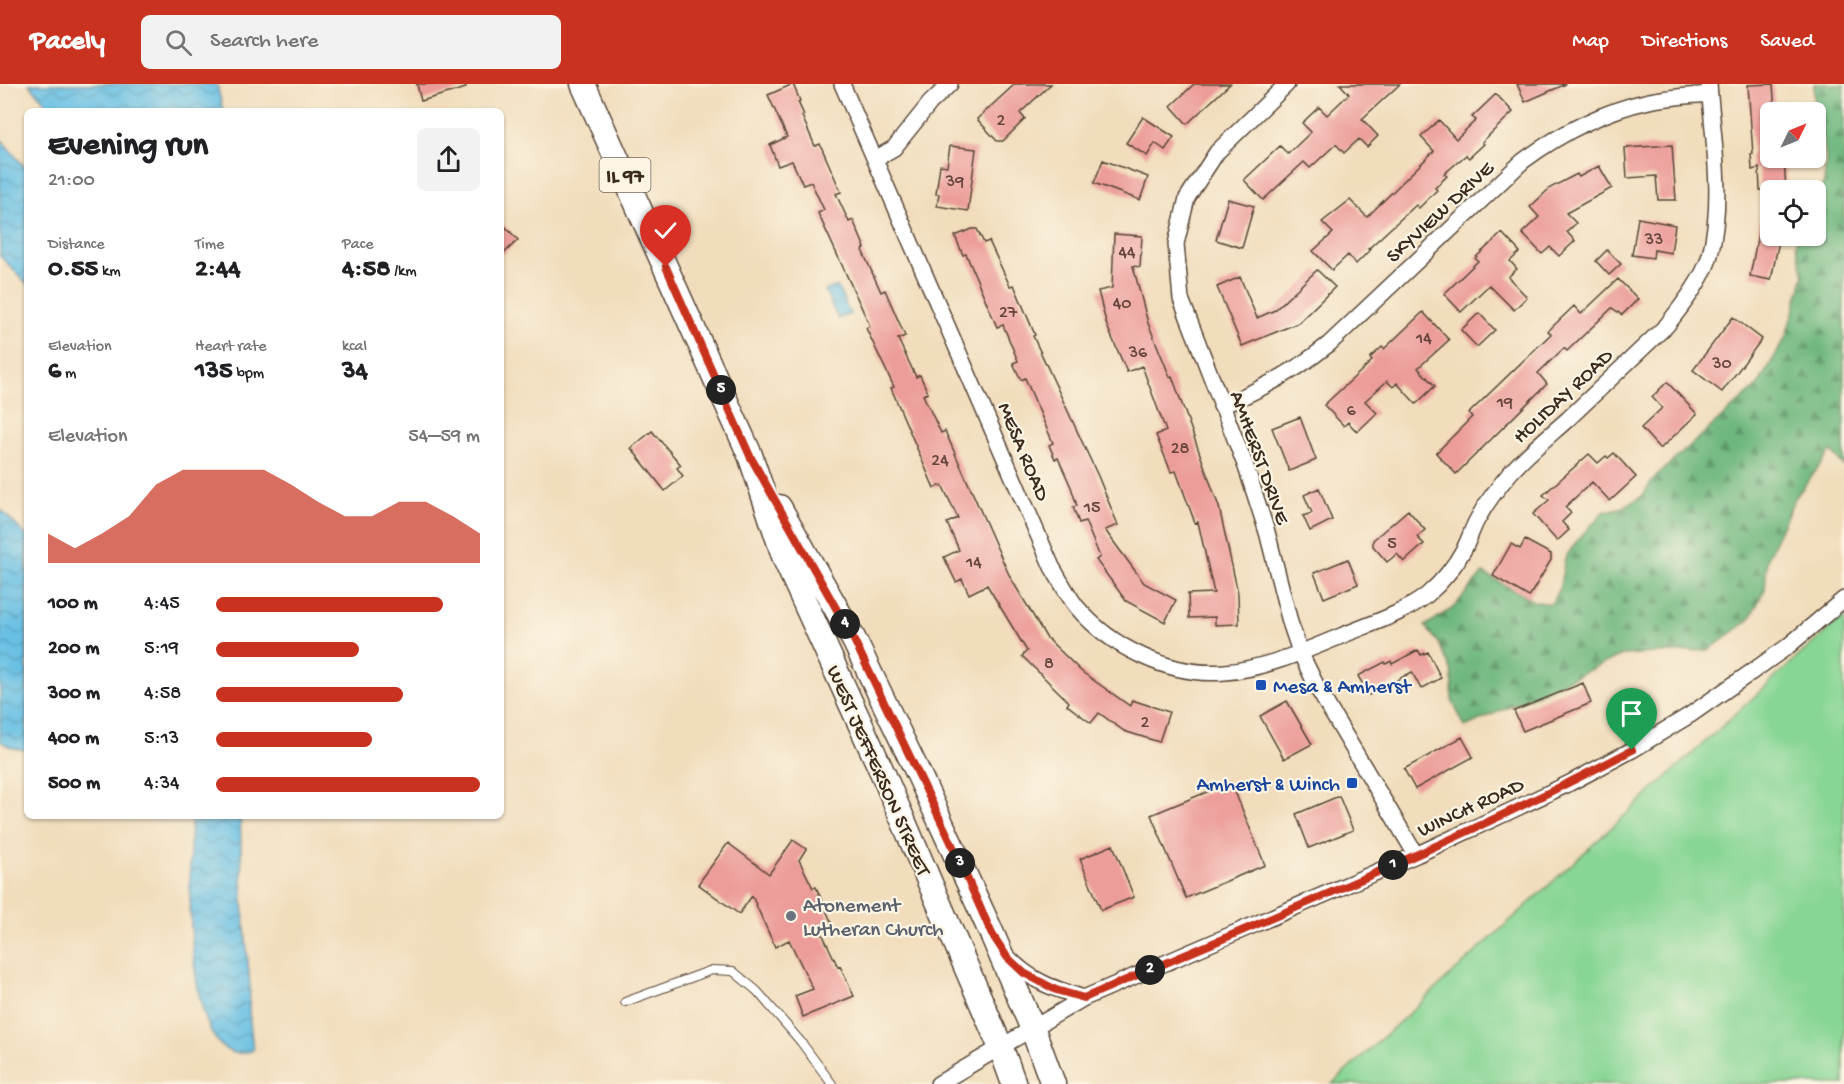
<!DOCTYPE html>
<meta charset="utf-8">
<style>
:root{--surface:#fff;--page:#f2f2f2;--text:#202124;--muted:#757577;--accent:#c8321e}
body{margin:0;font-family:"Gochi Hand",sans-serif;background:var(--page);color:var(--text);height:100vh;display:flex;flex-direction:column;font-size:22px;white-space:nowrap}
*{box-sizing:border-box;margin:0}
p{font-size:20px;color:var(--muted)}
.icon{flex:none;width:33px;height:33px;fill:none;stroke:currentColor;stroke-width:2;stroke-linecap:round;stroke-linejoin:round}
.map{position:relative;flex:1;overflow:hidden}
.panel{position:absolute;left:24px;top:24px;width:480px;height:711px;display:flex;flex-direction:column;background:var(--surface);border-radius:9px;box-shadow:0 2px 4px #0004}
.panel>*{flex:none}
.needle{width:39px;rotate:47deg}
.controls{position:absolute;left:1760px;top:18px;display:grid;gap:12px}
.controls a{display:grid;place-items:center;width:66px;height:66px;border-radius:9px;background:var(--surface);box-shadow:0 2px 4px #0004;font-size:30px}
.pin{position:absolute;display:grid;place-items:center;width:51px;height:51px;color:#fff;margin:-62px -26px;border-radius:50% 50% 50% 0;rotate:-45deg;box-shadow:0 0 6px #0007}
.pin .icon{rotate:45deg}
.km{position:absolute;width:30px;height:30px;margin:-15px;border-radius:50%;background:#222;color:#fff;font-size:16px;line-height:30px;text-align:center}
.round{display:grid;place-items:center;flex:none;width:63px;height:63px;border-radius:9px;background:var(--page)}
.headline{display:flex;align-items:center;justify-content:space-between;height:102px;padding:0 24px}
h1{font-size:33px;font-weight:700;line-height:45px}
.figures{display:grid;grid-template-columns:repeat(3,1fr);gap:9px;height:102px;padding:6px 24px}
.figures div{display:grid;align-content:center}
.figures b{font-size:26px;font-weight:700}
.figures small{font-size:16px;font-weight:400}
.figures p{font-size:16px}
.chart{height:168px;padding:12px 24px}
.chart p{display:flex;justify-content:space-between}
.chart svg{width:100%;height:108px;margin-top:6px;fill:var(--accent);opacity:.7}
ul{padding:0 24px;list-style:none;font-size:20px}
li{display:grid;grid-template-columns:96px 72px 1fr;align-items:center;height:45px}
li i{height:15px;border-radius:8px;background:var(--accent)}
header{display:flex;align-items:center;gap:36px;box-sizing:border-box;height:84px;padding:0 30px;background:var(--accent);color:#fff}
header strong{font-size:28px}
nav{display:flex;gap:33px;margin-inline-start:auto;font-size:21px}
.search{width:420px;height:54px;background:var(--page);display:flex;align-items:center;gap:15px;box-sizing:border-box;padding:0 21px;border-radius:9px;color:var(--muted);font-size:22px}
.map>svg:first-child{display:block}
</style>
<header>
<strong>Pacely</strong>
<div class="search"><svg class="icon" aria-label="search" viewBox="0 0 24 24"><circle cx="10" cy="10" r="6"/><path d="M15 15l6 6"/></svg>Search here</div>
<nav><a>Map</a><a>Directions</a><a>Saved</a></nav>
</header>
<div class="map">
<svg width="1844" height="1000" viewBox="0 0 1844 1000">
<defs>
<pattern id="forest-firs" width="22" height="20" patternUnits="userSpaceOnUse" patternTransform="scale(1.5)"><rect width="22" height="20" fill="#6eb77e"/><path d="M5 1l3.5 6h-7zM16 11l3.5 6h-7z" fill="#5c9567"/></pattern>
<pattern id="water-waves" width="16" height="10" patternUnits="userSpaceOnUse" patternTransform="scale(1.5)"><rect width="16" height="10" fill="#67c0e4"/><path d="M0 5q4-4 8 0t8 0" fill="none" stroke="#569cb8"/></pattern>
</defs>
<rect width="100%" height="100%" fill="#fcf5e5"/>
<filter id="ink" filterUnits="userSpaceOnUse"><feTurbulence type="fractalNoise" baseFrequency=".0167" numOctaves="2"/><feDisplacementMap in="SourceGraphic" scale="12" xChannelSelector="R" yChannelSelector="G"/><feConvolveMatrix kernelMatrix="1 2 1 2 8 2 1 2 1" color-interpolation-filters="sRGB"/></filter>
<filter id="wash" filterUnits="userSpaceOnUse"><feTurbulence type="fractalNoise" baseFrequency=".008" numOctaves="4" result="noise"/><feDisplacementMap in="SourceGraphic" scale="24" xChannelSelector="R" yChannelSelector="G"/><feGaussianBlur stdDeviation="1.35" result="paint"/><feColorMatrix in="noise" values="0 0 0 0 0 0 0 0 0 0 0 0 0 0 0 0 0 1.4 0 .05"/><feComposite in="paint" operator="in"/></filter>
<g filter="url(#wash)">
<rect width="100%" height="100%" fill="#f1ddbc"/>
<path fill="#88d695" stroke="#62805a" stroke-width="1.5" d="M1844,532V1000H1332L1802,569Z"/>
<path fill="url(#forest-firs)" stroke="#54704e" stroke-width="1.5" d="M1814,0H1844V382L1831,367L1795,414L1767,474L1765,505L1749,536L1709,566L1622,571L1465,643L1452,616V589L1439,559L1425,542L1453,524L1483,489L1533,517L1551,520L1560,502L1565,474L1577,457L1603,428L1623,423L1641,413L1656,392L1758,301L1785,255L1804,192L1796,162L1797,152H1815V107L1824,100L1826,72L1814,13Z"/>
<path fill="url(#water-waves)" stroke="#517581" stroke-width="1.5" d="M29,0H217L223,27H53Z
M0,54L27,86V200L0,172Z
M837,202L850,230L838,235L825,207Z
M0,425L27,452V665L25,666L12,664L0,657Z
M191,732H240L243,819L250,902L249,927L253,966C178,1000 190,763 191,732Z"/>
<g id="blocks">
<path fill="#ec9d9a" d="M417,0H465L466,4L421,17Z
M793,0L800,17L798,18L804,31L802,32L815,62L820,60L841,108L836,110L849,138L853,136L865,164L862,166L881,208L885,206L905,252L898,255L916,293L920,291L928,309L923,311L941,349L945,347L1010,493L1046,553L1082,588L1130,622L1132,616L1169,628L1159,658L1124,647L1099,629L1091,639L1067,621L1069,618L1022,572L1027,567L987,501L969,510L962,495L956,498L944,473L959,466L947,439L958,434L942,401L934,404L891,304L894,303L866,244L870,242L818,129L824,126L811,98L803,101L792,77L778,82L770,61L787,53L768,11Z
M1015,0H1051L1020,29L1025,35L1003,57H997L977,35Z
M1194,0H1230L1187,40L1171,22Z
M1340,0H1400L1362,35L1378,52L1367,63L1359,55L1344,69L1336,60L1310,84L1304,78L1263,116L1244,96L1280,62L1288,70L1311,48L1302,39L1319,23L1327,31L1349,10Z
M1517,0H1566L1525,18Z
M1773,0L1775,28H1770V74H1784L1786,106H1760L1759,84L1752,86L1751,70H1753L1748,1Z
M1496,10L1513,28L1482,58L1484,60L1469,74L1466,71L1444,90L1447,92L1435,104L1437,106L1419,124L1416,121L1368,165L1370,166L1356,180L1348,171L1332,186L1313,167L1333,149L1322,138L1350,116L1367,133L1434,67L1421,53L1439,36L1456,55L1476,36L1472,33Z
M1143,33L1174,53L1165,66L1155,59L1147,72L1126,59Z
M1672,61L1676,116H1658L1656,92L1627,94L1625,64Z
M950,62L976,65L968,127L937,122L939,110H936L940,81L947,82Z
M1103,76L1148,93L1140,116L1094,99Z
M1599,82L1612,104L1566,129L1576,139L1567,148L1575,157L1559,172L1550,163L1542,170L1522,149L1539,133L1530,123L1550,104L1577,90L1579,93Z
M1228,115L1254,122L1242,164L1216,156Z
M1763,124H1770V152H1780L1771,196L1750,192Z
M1638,134L1675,141L1671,169L1654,166L1653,174L1632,171Z
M501,138L518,156L501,172Z
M972,145H977L984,159L989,157L1010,202L1014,201L1035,251L1033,252L1098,392L1118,441L1105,446L1144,499L1176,516L1165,538L1126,517L1096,476L1100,473L1085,437L1079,439L1073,423L1077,422L1071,403L1058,374L1055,375L1049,361L1053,359L1025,294L1021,296L1013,279L1018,277L1003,241L997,243L966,170L963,171L955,152Z
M1502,149L1520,168L1510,177L1517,185L1508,193L1527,213L1514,226L1489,201L1461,228L1444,210L1478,177L1475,174Z
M1114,150L1142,152L1140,183L1133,182L1148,239L1170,293L1172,292L1219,423L1238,509L1239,540L1215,541V533L1189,534L1188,510L1214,509L1198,438L1195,439L1176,387L1171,388L1156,351L1166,347L1142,282L1127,288L1107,242L1098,207L1112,204Z
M1607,166L1621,180L1609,191L1596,177Z
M1317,186L1335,203L1298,239L1242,262L1217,203L1240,193L1257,234L1275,226Z
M1618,195L1638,215L1622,231L1612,224L1567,267L1564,264L1538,289L1547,300L1456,390L1436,369L1472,333L1469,329L1551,250L1548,247L1574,222L1581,230Z
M1423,228L1449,256L1418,284L1435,302L1416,320L1397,299L1393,303L1387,297L1365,317L1377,329L1357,348L1348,338L1344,342L1324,321L1372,277L1370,274L1382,263L1384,265Z
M1479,229L1495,246L1477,263L1461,246Z
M1733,233L1762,255L1722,308L1693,286Z
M1667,298L1697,330L1660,365L1641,344L1662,324L1652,313Z
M1300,333L1316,376L1289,387L1272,344Z
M652,347L681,381L677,384L683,392L665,407L631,364Z
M1614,369L1636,393L1610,417L1592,398L1565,423L1571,429L1562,438L1569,446L1557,457L1533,430L1549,416L1543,411L1589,370L1598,379L1606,372L1608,374Z
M1319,404L1332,436L1310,447L1303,432L1312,429L1304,411Z
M1408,426L1425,446L1417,453L1424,460L1404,478L1397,470L1387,478L1373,462V456Z
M1525,456L1551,470V476L1529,513L1493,492L1511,460L1520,465Z
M1348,475L1358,500L1324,514L1314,489Z
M1418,566L1421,571L1428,568L1441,594L1421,605L1412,588L1369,611L1358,592L1385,578L1386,580L1391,577L1392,580Z
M1583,599L1591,619L1523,647L1514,627Z
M1287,617L1312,660L1284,675L1260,632Z
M1462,653L1473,673L1415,705L1404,685Z
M1231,698L1265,781L1186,814L1151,731Z
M1339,712L1353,746L1309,764L1296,730Z
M793,756L806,765L799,776L813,804L816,803L833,842L821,847L838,883L840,882L854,912L803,933L795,912L813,905L789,856L775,863L752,812L739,830L698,800L728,759L769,790Z
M1113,761L1134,813L1101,826L1080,775Z"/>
</g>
</g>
<g filter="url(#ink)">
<use href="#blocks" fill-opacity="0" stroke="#564536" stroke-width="1.5"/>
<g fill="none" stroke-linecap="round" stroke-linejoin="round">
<g stroke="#564536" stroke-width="10">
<path id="service" d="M625,918L712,886L733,887L757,907L801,958L832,1000"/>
</g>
<g stroke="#564536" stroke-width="18">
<path id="minor" d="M842,0L1052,483C1060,496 1067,510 1076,522C1110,563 1170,593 1225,588C1264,585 1305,567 1341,552C1370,540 1403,530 1427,511C1442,498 1455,482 1464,465C1469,456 1472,445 1477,436C1486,419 1499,402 1511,388C1528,369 1549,352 1568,335C1601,304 1634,272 1667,241C1682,222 1704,194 1710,171C1724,115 1713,56 1709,0
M1287,0L1217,68L1187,114L1176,160L1181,215L1246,383L1267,448L1290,538L1300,568L1319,607L1416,771
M875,75L894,64L930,19L950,0
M1221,322C1261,306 1296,287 1329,260L1523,77C1561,49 1603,27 1649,17C1669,13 1689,12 1709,10
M1007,872C1030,897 1052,904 1084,914
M938,1000L1084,914L1416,771L1568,700L1632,666L1690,631L1743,594L1787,563L1844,515"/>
</g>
<g stroke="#564536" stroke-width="27">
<path id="primary" d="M583,0L750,371L785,475L884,692L1001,964L1014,1000
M779,423L854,556L919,691L992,850L1032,943L1053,1000"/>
</g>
<use href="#service" stroke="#fff" stroke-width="8"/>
<use href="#minor" stroke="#fff" stroke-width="15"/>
<use href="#primary" stroke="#fff" stroke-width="24"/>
</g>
</g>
<g fill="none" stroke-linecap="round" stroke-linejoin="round" filter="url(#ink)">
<g stroke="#fff" stroke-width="12">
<path id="route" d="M666,183L750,372L854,556L950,756L992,850L1007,873L1024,889L1056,906L1084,914C1268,835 1455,760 1632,666"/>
</g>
<use href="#route" stroke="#c8321e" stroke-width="8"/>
</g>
<g fill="#1a4fb4" stroke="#fcf5e5" stroke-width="2">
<rect x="1255" y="595" width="12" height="12" rx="3"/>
<rect x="1346" y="693" width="12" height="12" rx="3"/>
</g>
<circle fill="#6b7280" stroke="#fcf5e5" stroke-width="2" cx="791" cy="832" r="6"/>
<g text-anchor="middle" stroke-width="4.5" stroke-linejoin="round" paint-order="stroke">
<g font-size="18" fill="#67473d">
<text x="1001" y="41">2</text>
<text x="955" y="102">39</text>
<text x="1654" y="160">33</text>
<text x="1127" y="173">44</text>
<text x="1122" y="224">40</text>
<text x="1008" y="233">27</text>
<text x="1424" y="259">14</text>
<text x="1138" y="273">36</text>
<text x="1722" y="284">30</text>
<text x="1505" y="323">19</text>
<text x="1351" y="331">6</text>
<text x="1180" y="369">28</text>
<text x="940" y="381">24</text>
<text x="1092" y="428">15</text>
<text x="1392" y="464">5</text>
<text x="974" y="483">14</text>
<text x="1049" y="584">8</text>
<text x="1145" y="643">2</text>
</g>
<rect fill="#fcf5e5" stroke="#75675a" stroke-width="1.5" x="599.5" y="74" width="51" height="34" rx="4.5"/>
<g font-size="20" font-weight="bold" fill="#3b2a1e">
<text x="625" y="98">IL 97</text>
</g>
<g font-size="21" fill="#3b2a1e" stroke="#fcf5e5">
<text transform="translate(1439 127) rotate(-43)" y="7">SKYVIEW DRIVE</text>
<text transform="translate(1562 311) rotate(-43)" y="7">HOLIDAY ROAD</text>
<text transform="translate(1025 367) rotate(67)" y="7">MESA ROAD</text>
<text transform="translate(1261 373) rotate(70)" y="7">AMHERST DRIVE</text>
<text transform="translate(880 686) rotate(66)" y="7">WEST JEFFERSON STREET</text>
<text transform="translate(1470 722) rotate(-25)" y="7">WINCH ROAD</text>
</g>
<g font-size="21" fill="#164399" stroke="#fcf5e5" text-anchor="start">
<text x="1273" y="608">Mesa &amp; Amherst</text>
<text x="1340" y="706" text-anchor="end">Amherst &amp; Winch</text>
</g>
<g font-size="21" fill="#5b616d" stroke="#fcf5e5" text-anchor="start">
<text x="803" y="827">Atonement<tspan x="803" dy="24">Lutheran Church</tspan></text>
</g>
</g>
</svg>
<div class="controls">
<a><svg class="needle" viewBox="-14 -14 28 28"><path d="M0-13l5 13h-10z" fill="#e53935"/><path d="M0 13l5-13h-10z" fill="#757577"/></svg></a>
<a><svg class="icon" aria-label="locate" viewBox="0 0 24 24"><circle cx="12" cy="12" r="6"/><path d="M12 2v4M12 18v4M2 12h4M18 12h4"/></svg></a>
</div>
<div class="pin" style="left:1632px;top:666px;background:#1e9e55"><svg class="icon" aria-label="arrive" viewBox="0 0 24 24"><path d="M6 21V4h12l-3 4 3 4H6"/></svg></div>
<div class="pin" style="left:666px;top:183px;background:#d93025"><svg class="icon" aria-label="check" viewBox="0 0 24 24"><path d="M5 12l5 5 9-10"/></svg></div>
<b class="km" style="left:1393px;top:781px">1</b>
<b class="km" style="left:1150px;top:886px">2</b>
<b class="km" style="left:960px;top:779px">3</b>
<b class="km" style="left:845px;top:540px">4</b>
<b class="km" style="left:721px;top:306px">5</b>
<section class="panel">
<div class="headline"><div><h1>Evening run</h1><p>21:00</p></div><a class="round"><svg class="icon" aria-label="share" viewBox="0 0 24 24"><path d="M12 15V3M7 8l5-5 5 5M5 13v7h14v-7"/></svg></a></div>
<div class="figures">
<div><p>Distance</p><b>0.55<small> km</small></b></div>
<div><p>Time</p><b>2:44</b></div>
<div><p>Pace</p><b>4:58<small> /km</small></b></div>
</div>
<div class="figures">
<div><p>Elevation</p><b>6<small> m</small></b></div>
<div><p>Heart rate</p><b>135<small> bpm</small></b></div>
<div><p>kcal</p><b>34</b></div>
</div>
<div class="chart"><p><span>Elevation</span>54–59 m</p>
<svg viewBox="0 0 160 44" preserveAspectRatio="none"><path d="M0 44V32L10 38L20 32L30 25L40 12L50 6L60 6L70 6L80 6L90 12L100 19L110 25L120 25L130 19L140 19L150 25L160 32V44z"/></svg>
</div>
<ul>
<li><b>100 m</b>4:45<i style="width:86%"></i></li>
<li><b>200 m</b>5:19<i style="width:54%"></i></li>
<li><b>300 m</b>4:58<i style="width:71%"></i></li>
<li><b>400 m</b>5:13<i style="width:59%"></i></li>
<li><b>500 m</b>4:34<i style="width:100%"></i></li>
</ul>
</section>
</div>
